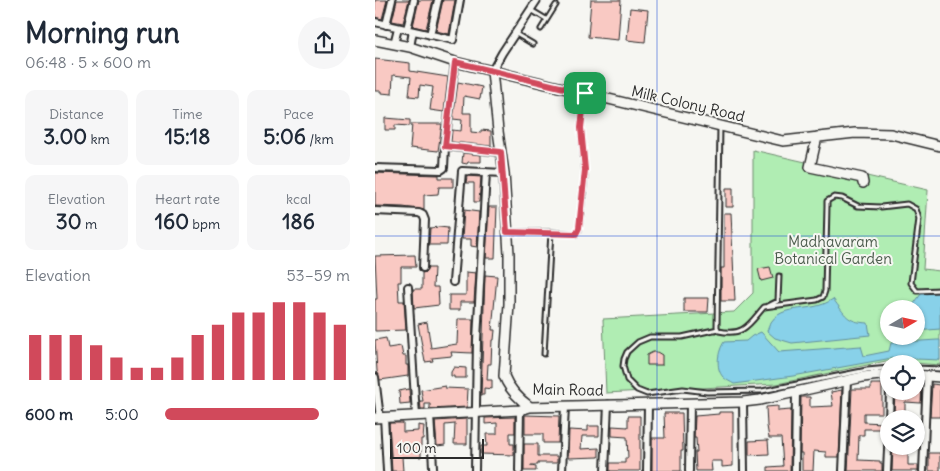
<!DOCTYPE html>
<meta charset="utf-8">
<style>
:root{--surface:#fff;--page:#f6f6f7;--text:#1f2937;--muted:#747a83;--accent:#d1495b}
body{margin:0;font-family:Delius,sans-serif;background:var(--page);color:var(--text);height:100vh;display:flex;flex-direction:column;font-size:19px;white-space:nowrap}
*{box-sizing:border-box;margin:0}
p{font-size:16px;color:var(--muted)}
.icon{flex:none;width:28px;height:28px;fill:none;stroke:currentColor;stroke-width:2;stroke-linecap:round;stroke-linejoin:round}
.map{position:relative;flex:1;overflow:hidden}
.drawer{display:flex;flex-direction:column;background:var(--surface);width:375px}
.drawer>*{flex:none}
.needle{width:32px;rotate:81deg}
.controls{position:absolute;left:505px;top:300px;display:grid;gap:10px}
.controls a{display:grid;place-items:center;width:45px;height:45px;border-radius:50%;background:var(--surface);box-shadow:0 1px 4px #0004;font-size:25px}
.scale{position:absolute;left:15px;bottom:12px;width:94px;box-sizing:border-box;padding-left:5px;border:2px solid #2b2b2b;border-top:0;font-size:14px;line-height:18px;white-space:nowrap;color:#2b2b2b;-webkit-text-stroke:4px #f6f6f2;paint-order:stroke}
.pin{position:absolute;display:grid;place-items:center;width:42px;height:42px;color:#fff;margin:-21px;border-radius:10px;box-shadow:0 2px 8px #0006}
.round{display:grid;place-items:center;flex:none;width:52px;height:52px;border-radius:26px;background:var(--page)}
.overview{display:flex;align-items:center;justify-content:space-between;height:85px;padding:0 25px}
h1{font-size:28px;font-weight:700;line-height:38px}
.stats{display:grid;grid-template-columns:repeat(3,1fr);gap:8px;height:85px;padding:5px 25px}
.stats div{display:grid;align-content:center;border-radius:10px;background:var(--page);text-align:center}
.stats b{font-size:21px;font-weight:700}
.stats small{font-size:14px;font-weight:400}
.stats p{font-size:14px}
.chart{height:140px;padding:10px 25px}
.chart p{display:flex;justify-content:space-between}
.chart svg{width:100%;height:90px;margin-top:5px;stroke:var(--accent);stroke-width:6}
ul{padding:0 25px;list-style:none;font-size:16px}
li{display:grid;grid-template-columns:80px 60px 1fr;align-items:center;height:38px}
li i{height:12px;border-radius:6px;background:var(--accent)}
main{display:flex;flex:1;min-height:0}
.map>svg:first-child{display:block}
</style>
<main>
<section class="drawer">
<div class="overview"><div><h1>Morning run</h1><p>06:48 · 5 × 600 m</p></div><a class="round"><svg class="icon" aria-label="share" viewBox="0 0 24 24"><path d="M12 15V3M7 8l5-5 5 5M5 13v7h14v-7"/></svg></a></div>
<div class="stats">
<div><p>Distance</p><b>3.00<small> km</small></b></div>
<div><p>Time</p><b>15:18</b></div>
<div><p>Pace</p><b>5:06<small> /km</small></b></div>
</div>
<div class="stats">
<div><p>Elevation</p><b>30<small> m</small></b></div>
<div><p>Heart rate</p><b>160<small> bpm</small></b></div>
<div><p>kcal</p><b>186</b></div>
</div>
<div class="chart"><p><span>Elevation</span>53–59 m</p>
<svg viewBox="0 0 160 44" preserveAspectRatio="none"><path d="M5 44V22M15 44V22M25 44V22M35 44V27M45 44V33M55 44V38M65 44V38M75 44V33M85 44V22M95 44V17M105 44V11M115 44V11M125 44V6M135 44V6M145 44V11M155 44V17"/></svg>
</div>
<ul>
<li><b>600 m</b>5:00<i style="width:83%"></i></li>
</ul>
</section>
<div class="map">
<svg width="565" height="471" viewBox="0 0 565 471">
<rect width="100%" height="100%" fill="#f6f6f2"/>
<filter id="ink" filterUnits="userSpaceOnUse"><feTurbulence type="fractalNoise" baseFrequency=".02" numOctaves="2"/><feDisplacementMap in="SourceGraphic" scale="10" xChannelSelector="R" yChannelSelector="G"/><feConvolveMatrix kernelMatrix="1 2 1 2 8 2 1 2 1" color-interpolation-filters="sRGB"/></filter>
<g filter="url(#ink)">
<path fill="#b0edb3" stroke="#6e8c6f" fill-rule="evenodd" d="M378,150L553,190L548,269L565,271V365L511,361L402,384L231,393L228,319L359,312L378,293ZM514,309H541V336H514Z"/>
<path fill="#88d1e9" stroke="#638f9d" d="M565,292V329L541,331V309H535L546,294Z
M458,299C471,315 471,322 493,323L495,335L417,343L400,338L392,331C402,299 434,316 458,299Z
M386,332L404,352L486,346L489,356L514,351L516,343L562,340H565V360L517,358L418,376L359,384C356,382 351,380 348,377C340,368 343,351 349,342L371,341L377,336Z"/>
<path fill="#f9c9c3" stroke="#2b2b2b" d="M0,0H12L7,19L0,17Z
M22,0H34L28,23L17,21Z
M44,0H58L51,29L38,26Z
M68,0H80L74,34L61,31Z
M216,0H246L243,40L213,37Z
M255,8L273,10L270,42L252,40Z
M0,59L35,63V71L73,77L69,112L55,110L58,87L45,85L44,97L34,96L36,77L18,75L17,94L6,93V91H0Z
M83,82L107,87L105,99L89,96L88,113H96V132L106,133V130L116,131V146L76,142L77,130L86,131L87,120L78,119Z
M10,118L35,120V126L20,125V130H10Z
M37,124H67L63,151L35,148Z
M88,153L106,155V162H93L92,164L87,163Z
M0,173L64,175V178H78V187H64L63,194L49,195V210L28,207L0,206Z
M92,176L106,177L104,202H99V183H91Z
M351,188H358V207H351Z
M114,207H122L120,258H111Z
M89,210L104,212L102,247L96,246V239H87Z
M349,213H356L360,301H346V268H349Z
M64,227L73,228L72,245H54L55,228Z
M40,255L41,267H26V282H23L24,301H29L31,330L0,331V299H2L0,256Z
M395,267L398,278L386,281L383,269Z
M53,268H59L58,287H63L64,305L39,308L38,289H47V273L51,272Z
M91,272L101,273L99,302H85V310H74V295H91Z
M110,275L122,276L117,330H120L119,340H117L116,364H113L112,380H117V389L109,388V395H106Z
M309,298H334L333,312H309Z
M83,319H98L97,353L76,352L77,356L57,358L58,361L50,362L43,324L52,322L56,348L82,344Z
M11,338L13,348L26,346L28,356H31V365H33V376L5,380L2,371L0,340Z
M278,352H282L287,355V365H272V355Z
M79,367L91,368V378H79V376H76V372Z
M496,384H507V413H489V422L508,423V429H489V435H484L483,460L505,461V463H507V471H473L477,389H496Z
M557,384L565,385V417H555Z
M541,385L547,386L546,403L530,402V414H519L520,391H541Z
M70,386V388L93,389L92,407L55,409V404H50V409H46L45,401H48L46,390Z
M34,389L35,403L25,404L24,391Z
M467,390L464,457H451V452L439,451L438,471H427V453H425L426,397H435V407L458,406L456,392Z
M403,406V411L416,410L415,471H393V467L408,466L406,438H394L392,426L391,407Z
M344,412H358V466L347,467V461H336L337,471H321L320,452H322L321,438H319L320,416L344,414Z
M289,413H307L308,451H306V471H277V438H290Z
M150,415L184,416L183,443H168V434H150Z
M253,416H265V471H235V463H250V458H253L252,437L237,436V426L253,427Z
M140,417V433H135V444H139V455L106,454V446H112L111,434H122V423L110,424V418Z
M92,419V444H79L80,424L70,425V445L62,446L60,421Z
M14,423H28V432L43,431V425L49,426L48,439H46V457H27L28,471H17Z
M213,426H224V436H207L206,449L224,448V457L193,458L194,430L213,431Z
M393,440L394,454L374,455V441Z
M149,444H163V456H182V463H163V465H156V466L161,467V471H149Z
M518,446H533V465H543V471H517Z
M554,453H565V471H554Z"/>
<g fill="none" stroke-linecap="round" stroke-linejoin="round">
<g stroke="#2b2b2b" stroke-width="7">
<path id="lane" d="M156,10L171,19
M166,29L181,5
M141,34L158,44
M345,126L342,327L344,331C369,337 375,323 389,307L442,300L448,297L450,291L452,206V201L459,197L467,198L483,206L506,207L532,204L541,209L544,219L536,283L542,291L565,290
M133,232H176L169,354
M176,232L201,234L204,230L210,177L206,128L210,94
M393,306L403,301L404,276
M343,329L307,337H275L263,342L252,352L249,359L248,366L252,380L262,390L272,394L308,389L332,392L387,391L492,370L514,368
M541,368L565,369"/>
</g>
<g stroke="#2b2b2b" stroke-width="10">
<path id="street" d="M0,22L78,40L85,0
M11,25L17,0
M32,29L39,0
M55,35L63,0
M19,44L23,28
M35,47L38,31
M117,71L127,53L162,0
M70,146L126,152
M0,168L66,170L69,168L70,146L80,62
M0,211L44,213L48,215L50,220L48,268
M78,282L87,171L129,173
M33,287L41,416
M0,377L5,418
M368,402L369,471
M55,415L58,467
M9,417L12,471
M514,419L515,391
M100,471L102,340L111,172
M144,471L145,410
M187,471L190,406
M230,471L233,404
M272,471L273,404
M314,471L315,403
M420,471L421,392
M468,471L472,380
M512,471L514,428
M548,471L552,376"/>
</g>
<g stroke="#2b2b2b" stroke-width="12">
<path id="secondary" d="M0,40L35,47L80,62L408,141L480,133L516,134L565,146
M117,71L123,131L129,173L134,254V304L129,376C134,389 144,399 155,407L368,402L385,400L488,377L514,374
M442,137L435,167L487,178L488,183
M541,375L565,377
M0,418L145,410L155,407"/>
</g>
<use href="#lane" stroke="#f6f6f2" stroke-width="3"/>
<use href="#street" stroke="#f6f6f2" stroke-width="6"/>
<use href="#secondary" stroke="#f6f6f2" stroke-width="9"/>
</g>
</g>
<g fill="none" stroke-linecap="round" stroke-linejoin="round" filter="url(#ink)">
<g stroke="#fff" stroke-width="10">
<path id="route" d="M80,62L210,93L206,128L210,170L204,228L201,234L132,232L126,152L70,146Z"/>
</g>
<use href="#route" stroke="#d1495b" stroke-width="6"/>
</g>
<path fill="none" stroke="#1d4ed8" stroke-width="1" stroke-opacity="0.55" d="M282,0V471M0,236H565"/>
<g text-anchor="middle" stroke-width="4" stroke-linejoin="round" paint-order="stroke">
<g font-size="15" fill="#2b2b2b" stroke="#f6f6f2">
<text transform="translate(313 104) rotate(13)" y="5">Milk Colony Road</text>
<text transform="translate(193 390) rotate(1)" y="5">Main Road</text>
</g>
<g font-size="15" fill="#4c5c4d" stroke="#f6f6f2">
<text x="458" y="247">Madhavaram<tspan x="458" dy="17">Botanical Garden</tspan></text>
</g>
</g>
</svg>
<div class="controls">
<a><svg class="needle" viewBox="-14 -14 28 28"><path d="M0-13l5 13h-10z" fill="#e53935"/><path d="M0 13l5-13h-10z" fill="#747a83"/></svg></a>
<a><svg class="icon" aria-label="locate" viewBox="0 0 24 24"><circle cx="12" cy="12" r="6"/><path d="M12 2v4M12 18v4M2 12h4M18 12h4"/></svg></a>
<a><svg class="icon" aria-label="layers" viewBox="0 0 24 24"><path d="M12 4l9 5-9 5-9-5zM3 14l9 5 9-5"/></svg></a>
</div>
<div class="scale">100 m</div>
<div class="pin" style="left:210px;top:93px;background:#1e9e55"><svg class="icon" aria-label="arrive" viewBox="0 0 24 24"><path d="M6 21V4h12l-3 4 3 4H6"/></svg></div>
</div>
</main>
